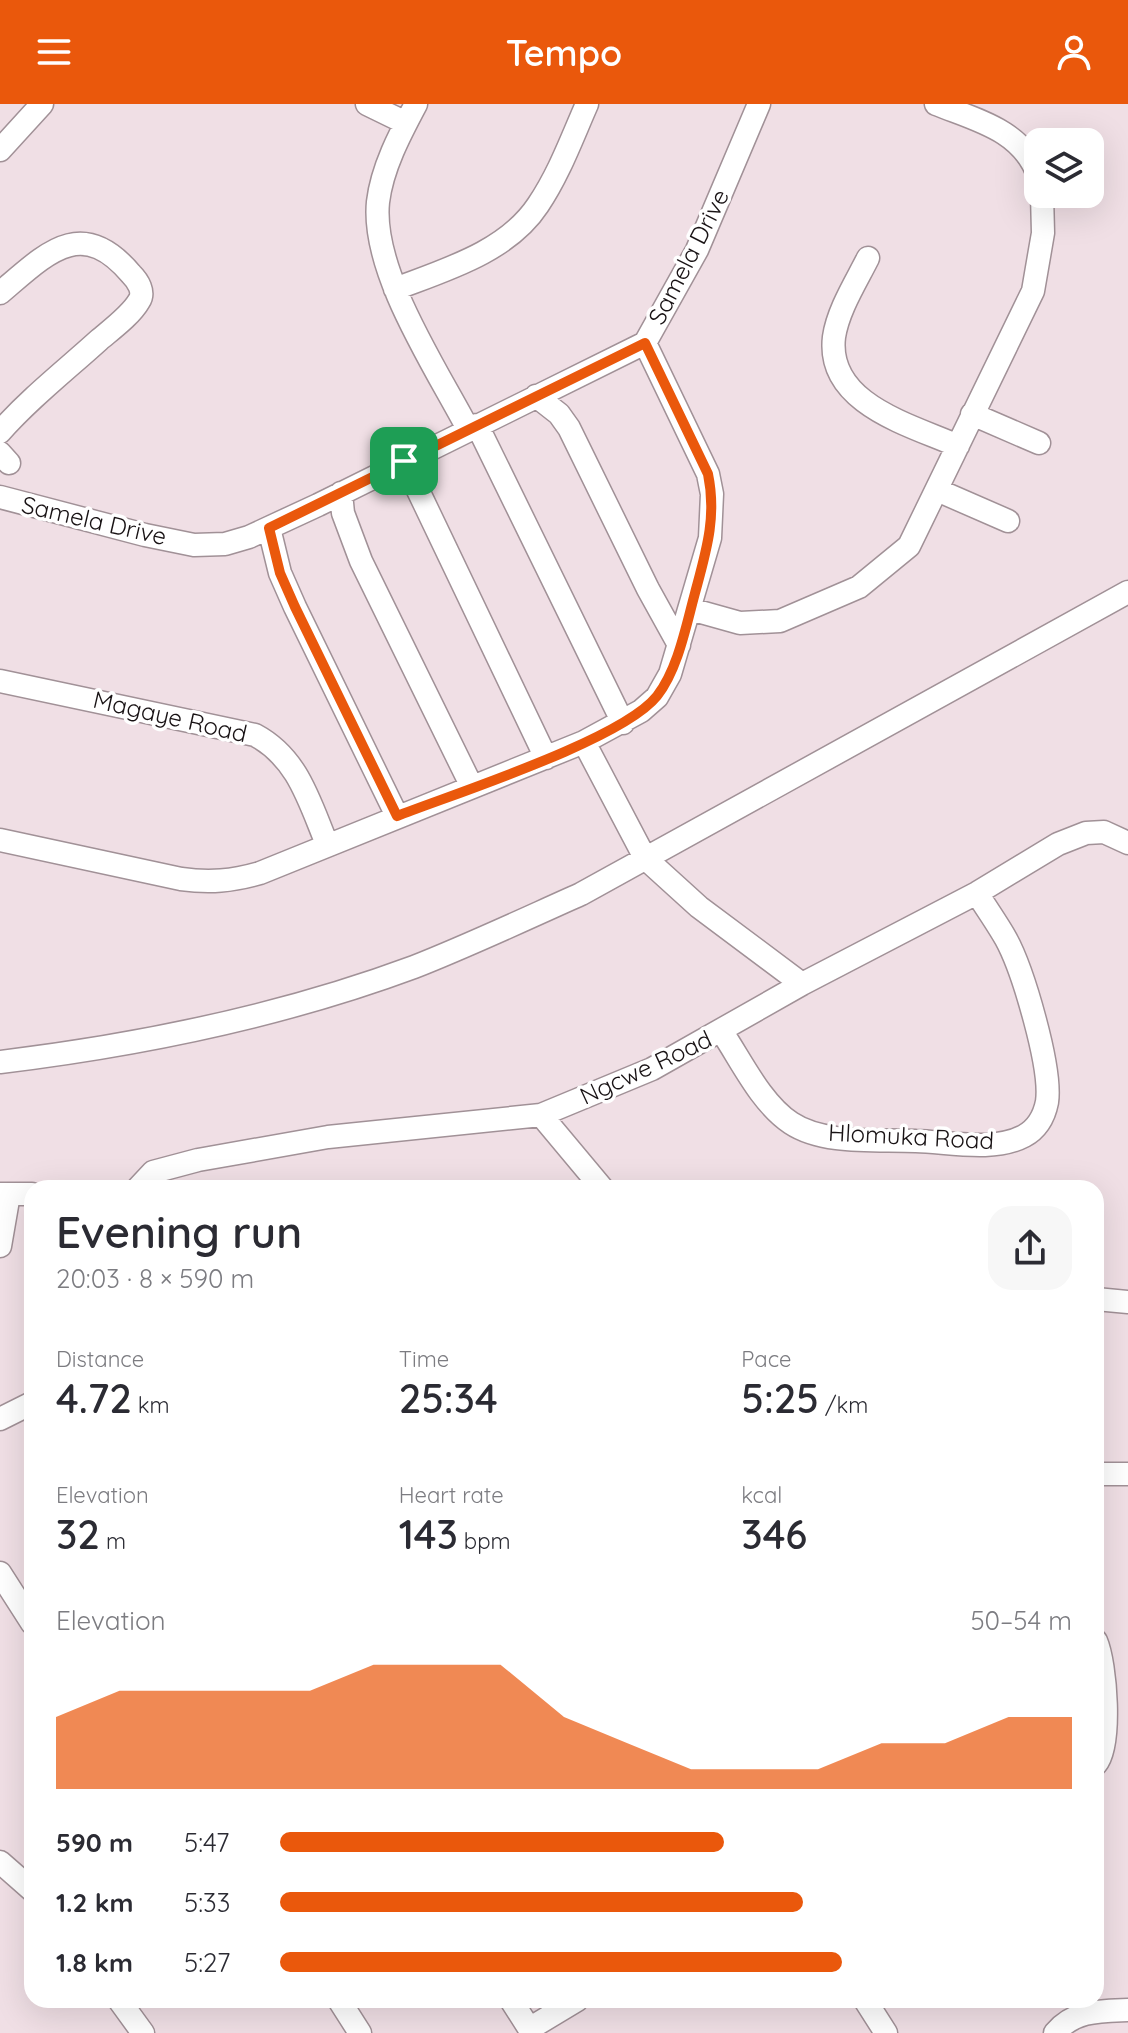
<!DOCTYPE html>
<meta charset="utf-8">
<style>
:root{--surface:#fff;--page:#f7f7f7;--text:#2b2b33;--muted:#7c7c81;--accent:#ea580c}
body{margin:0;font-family:Quicksand,sans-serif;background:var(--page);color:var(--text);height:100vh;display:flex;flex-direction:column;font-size:30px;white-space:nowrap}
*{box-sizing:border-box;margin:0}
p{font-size:26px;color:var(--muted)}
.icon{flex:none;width:44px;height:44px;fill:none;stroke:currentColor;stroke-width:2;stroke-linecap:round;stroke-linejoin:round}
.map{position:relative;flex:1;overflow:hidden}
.drawer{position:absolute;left:24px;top:1076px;width:1080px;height:828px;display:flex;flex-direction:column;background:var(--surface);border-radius:24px;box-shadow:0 8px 32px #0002}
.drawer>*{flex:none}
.tools{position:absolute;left:1024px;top:24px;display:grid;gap:16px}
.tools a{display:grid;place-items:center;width:80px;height:80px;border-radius:16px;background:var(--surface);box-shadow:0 8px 32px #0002;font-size:40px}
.pin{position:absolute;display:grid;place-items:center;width:68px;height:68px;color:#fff;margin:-34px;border-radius:16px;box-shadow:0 4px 12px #0006}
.round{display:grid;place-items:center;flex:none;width:84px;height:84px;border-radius:24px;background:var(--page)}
.headline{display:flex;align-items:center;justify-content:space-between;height:136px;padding:0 32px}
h1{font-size:44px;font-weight:600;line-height:60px}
.stats{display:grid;grid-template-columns:repeat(3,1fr);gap:12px;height:136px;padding:8px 32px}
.stats div{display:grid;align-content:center}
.stats b{font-size:40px;font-weight:600}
.stats small{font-size:22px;font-weight:400}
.stats p{font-size:22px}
.chart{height:224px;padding:16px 32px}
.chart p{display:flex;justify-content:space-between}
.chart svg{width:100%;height:144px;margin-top:8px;fill:var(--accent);opacity:.7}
ul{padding:0 32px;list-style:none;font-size:26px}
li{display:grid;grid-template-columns:128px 96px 1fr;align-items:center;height:60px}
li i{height:20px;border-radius:10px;background:var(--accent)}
header{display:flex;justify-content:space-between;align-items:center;height:104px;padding:0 32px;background:var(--accent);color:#fff;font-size:36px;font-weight:600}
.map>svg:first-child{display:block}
</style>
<header><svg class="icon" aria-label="menu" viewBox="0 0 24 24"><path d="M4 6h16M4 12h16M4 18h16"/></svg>Tempo<svg class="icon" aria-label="person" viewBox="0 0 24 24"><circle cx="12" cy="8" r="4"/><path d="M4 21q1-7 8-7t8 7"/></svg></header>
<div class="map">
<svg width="1128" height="1929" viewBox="0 0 1128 1929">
<rect width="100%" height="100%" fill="#f0dfe5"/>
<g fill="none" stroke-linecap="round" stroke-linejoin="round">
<g stroke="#a19197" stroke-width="25">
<path id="minor" d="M367,0L406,19
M416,0C400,30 382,64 378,98C371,167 436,264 468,325
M936,0C976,16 1022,26 1038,71
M0,46L42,0
M868,154C856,178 838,206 834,233C826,300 911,321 958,342
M395,185C445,166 507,148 538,101C559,70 572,34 587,0
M0,189C46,150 81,111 131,170C138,177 145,188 139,197C131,211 112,225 99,236C66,266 30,294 0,328
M536,292L559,310L569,324L648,485L679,541
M972,310L1039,339
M477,321L623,619
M0,349L9,359
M404,357L546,654
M937,386L1008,417
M341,389L343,409L361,457L472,683
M0,393L145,431L194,441L225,440L249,433L318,401L645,239L697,146L759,0
M269,424L280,469L295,503L397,712
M690,505L740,519L780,517L859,483L909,442L1033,187L1043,129L1042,90
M0,577L255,631C298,654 309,697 327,740
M584,638L645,754L699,803L802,880
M0,736L181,775C210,779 232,777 260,769L584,638L641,607L657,593L670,570L710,434L712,390L708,370L645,239
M722,928C742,958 761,999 791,1019C824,1041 878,1035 916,1037C949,1038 994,1048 1024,1032C1037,1025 1044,1013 1047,998C1052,964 1023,866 1006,835C997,819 986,804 977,789
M0,958C140,941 282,912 414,863C470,841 525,815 581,790L1128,488
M541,1011L602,1084
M138,1084L153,1068L198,1056L328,1033L541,1011L652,965L802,880L977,789L1058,740L1086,729L1104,728L1128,739
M0,1090H32
M0,1142L9,1090
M1096,1195L1128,1198
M0,1315L32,1299
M1096,1370H1128
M0,1469L32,1519
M1096,1537C1106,1560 1112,1641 1096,1660
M0,1758L32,1786
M119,1896L143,1929
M339,1896L360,1929
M511,1896L532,1929
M865,1896L886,1929
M529,1925L577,1896
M1055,1929C1074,1906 1100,1907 1128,1906"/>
</g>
<use href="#minor" stroke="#fff" stroke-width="22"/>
</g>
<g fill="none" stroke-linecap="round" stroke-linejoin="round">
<g stroke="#fff" stroke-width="16">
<path id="route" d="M645,239L708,370C717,413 706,448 695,489C686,522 678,565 657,592C622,636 456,689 397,712L295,503L280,469L269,424Z"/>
</g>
<use href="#route" stroke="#ea580c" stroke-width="10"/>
</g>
<g text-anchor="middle" stroke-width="7" stroke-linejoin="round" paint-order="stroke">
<g font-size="24" fill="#181214" stroke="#fff">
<text transform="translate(689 153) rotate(-63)" y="8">Samela Drive</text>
<text transform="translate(94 417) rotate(13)" y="8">Samela Drive</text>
<text transform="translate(170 613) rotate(13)" y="8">Magaye Road</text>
<text transform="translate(646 964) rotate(-25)" y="8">Ngcwe Road</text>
<text transform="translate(911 1033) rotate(3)" y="8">Hlomuka Road</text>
</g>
</g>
</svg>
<div class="tools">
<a><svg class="icon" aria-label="layers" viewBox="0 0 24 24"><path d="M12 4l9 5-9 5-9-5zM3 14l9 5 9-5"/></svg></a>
</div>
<div class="pin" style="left:404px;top:357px;background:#1e9e55"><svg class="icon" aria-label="arrive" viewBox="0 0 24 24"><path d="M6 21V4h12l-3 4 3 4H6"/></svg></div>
<section class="drawer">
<div class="headline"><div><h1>Evening run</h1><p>20:03 · 8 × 590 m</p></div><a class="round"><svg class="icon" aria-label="share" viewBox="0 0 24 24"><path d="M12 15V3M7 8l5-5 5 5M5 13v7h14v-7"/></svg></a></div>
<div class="stats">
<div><p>Distance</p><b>4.72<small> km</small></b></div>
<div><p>Time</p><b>25:34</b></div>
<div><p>Pace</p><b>5:25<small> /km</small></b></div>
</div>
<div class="stats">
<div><p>Elevation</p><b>32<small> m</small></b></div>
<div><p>Heart rate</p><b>143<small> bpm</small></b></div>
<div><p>kcal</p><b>346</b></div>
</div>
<div class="chart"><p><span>Elevation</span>50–54 m</p>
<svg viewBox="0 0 160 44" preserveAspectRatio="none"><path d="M0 44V22L10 14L20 14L30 14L40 14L50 6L60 6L70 6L80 22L90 30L100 38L110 38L120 38L130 30L140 30L150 22L160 22V44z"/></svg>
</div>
<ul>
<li><b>590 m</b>5:47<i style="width:56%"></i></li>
<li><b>1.2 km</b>5:33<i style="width:66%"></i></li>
<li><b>1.8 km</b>5:27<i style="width:71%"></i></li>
</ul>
</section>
</div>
